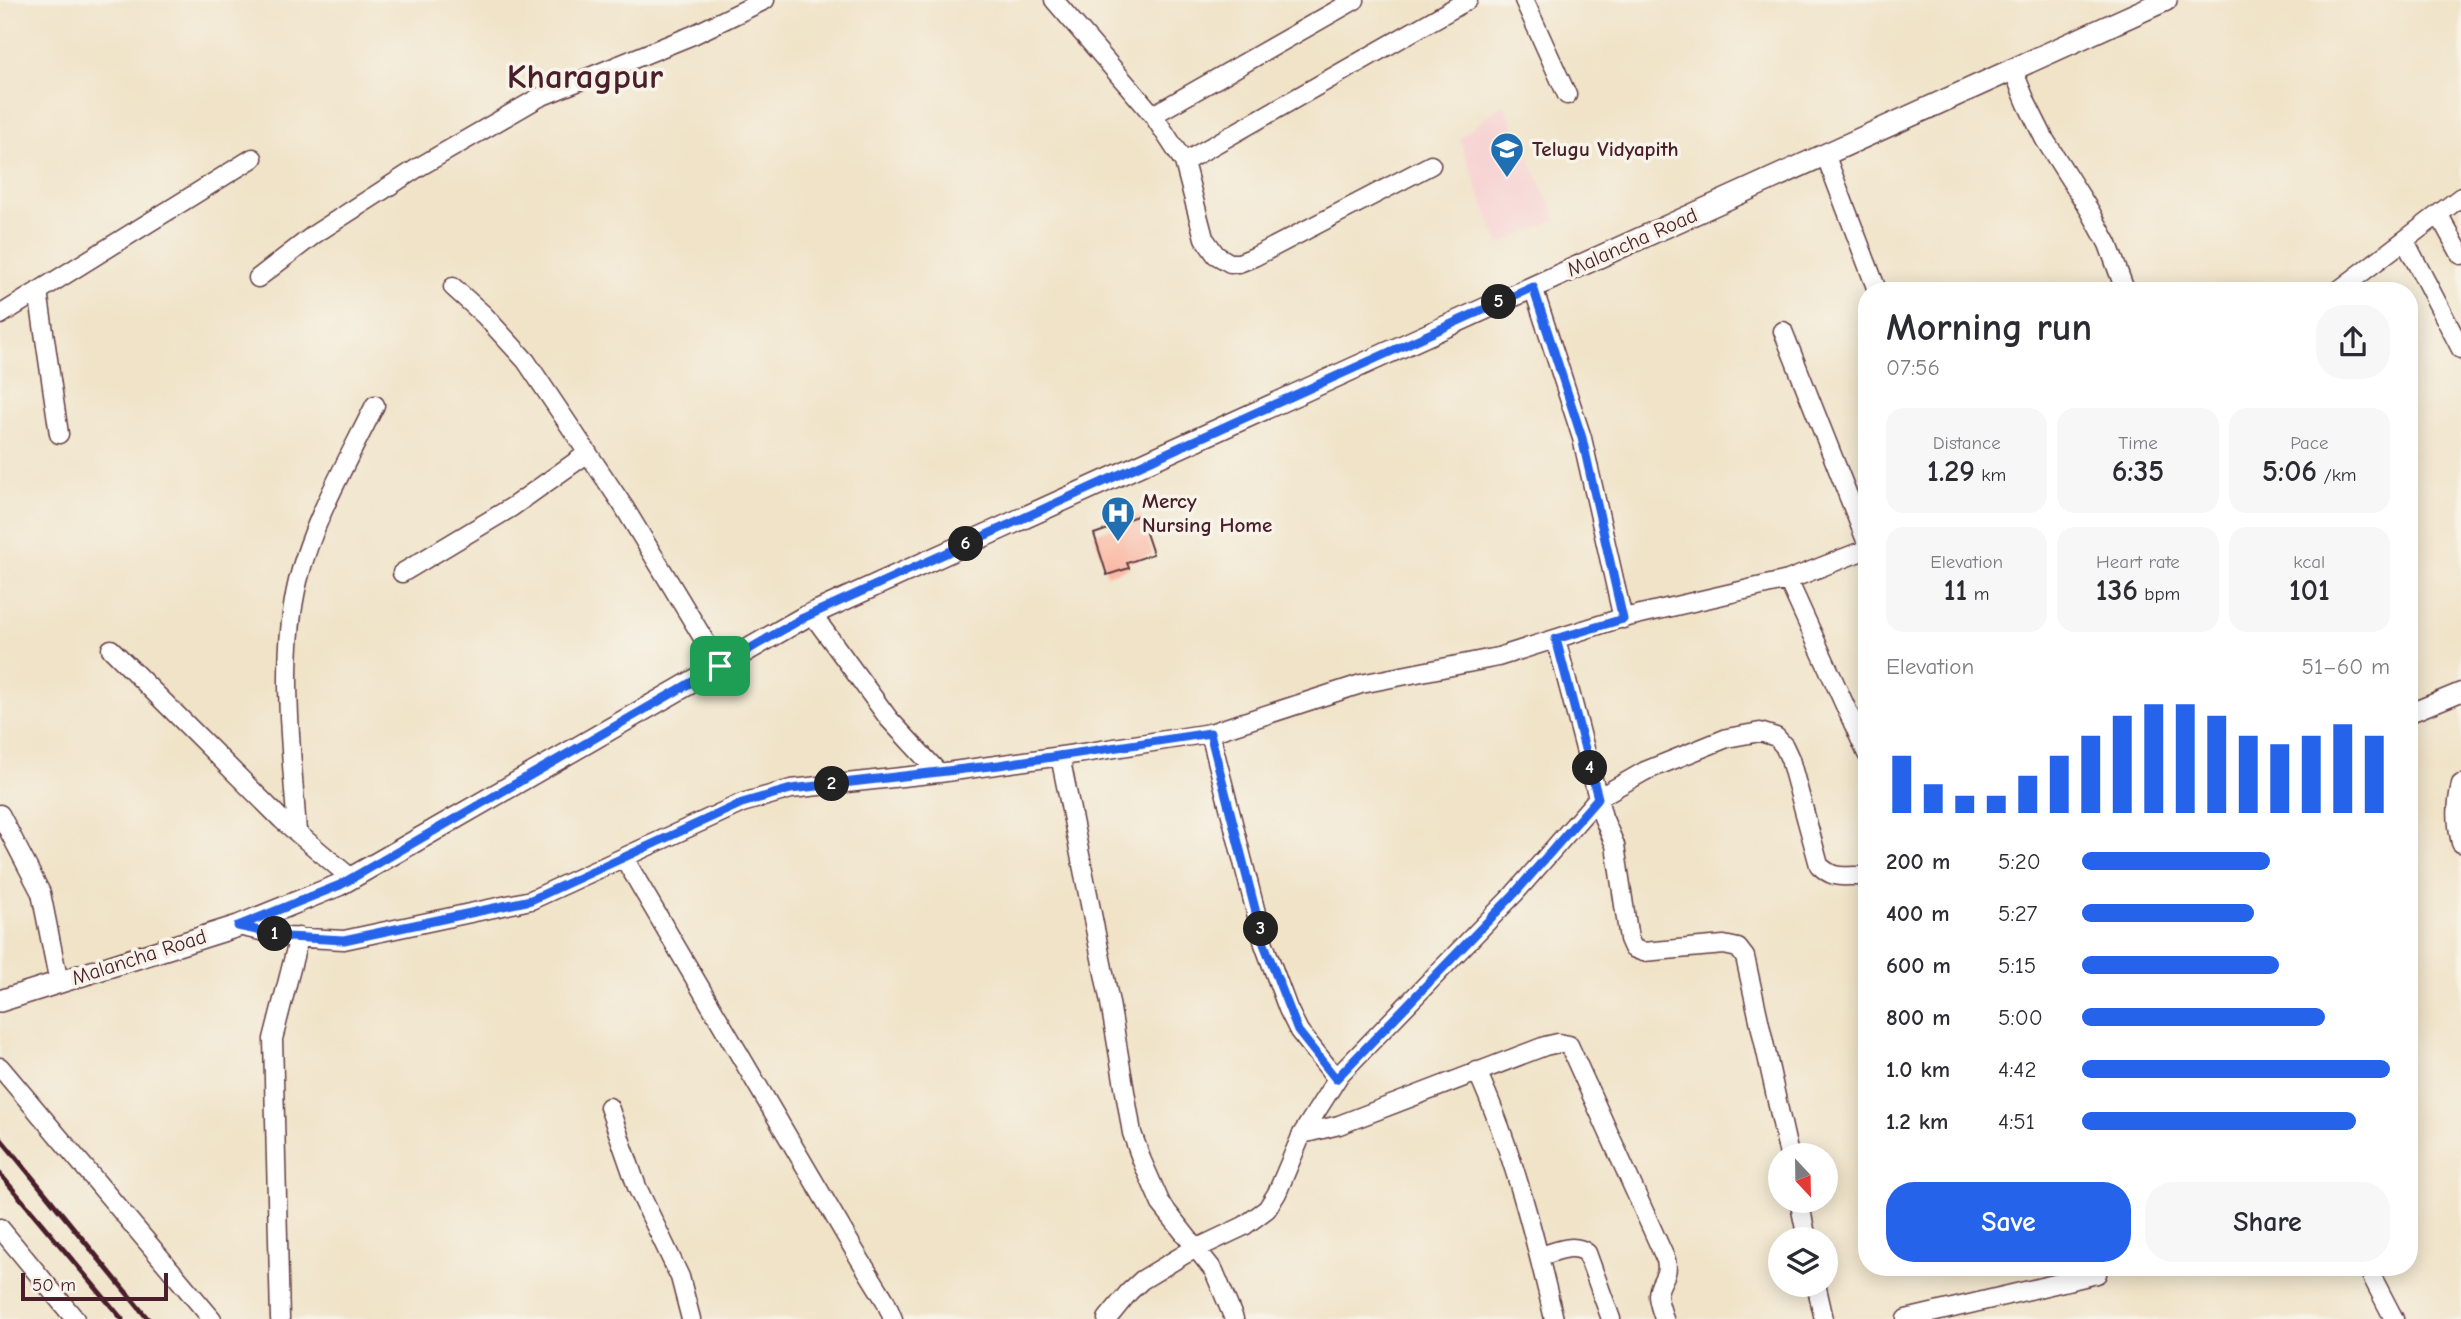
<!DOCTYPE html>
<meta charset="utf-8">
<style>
:root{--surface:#fff;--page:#f7f7f7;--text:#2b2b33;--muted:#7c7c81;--accent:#2563eb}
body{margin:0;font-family:"Comic Neue",sans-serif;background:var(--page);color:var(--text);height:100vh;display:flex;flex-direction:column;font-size:26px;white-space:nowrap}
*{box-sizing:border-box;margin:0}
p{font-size:23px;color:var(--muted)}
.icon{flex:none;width:38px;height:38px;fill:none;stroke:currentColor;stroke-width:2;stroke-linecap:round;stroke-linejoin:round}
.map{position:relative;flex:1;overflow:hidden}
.panel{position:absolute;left:1858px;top:282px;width:560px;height:994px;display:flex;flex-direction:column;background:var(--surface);border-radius:28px;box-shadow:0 4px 18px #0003}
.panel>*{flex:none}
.needle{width:46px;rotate:158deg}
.tools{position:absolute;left:1768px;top:1143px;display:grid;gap:14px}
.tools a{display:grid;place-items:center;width:70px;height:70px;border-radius:50%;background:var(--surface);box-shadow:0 4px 18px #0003;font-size:35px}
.scale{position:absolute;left:21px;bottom:18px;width:147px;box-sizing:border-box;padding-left:7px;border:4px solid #4a1f2b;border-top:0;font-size:19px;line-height:24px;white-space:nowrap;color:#4a1f2b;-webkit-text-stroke:5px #f7f3e8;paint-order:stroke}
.pin{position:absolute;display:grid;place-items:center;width:60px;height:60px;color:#fff;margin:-30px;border-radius:14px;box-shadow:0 4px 10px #0006}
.km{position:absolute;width:35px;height:35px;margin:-18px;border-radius:50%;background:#222;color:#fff;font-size:19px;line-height:35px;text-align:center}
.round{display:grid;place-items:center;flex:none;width:74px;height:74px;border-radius:28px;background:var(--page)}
.head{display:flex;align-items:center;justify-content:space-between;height:119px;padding:0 28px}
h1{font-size:38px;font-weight:600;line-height:52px}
.stats{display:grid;grid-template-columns:repeat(3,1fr);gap:10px;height:119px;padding:7px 28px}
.stats div{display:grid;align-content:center;border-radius:18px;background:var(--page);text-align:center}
.stats b{font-size:30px;font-weight:600}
.stats small{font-size:19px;font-weight:400}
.stats p{font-size:19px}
.chart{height:196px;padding:14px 28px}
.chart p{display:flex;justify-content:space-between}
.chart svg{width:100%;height:126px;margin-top:7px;stroke:var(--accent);stroke-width:6}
.primary-button{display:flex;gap:14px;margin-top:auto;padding:14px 28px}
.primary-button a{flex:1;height:80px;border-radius:28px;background:var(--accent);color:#fff;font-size:28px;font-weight:600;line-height:80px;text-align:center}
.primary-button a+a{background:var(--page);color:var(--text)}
ul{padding:0 28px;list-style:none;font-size:23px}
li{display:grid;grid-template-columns:112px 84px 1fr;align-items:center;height:52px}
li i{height:18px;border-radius:9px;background:var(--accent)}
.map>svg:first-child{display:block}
</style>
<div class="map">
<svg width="2461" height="1319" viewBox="0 0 2461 1319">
<rect width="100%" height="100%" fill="#f7f3e8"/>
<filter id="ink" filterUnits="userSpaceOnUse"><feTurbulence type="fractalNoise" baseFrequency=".0143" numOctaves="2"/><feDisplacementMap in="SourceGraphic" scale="14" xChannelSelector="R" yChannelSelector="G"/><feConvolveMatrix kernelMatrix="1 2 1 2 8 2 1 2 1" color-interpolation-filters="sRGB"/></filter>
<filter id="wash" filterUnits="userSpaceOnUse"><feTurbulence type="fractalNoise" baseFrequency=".00686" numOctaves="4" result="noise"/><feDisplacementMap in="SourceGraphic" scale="28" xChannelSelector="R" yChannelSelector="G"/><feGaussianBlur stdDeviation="1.57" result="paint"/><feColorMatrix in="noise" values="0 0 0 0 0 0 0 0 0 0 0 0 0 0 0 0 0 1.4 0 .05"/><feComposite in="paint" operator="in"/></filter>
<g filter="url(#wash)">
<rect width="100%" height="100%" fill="#f0e3c8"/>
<path fill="#f7cfd1" d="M1504,103L1557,220L1499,245L1459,138Z"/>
<g id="blocks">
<path fill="#fba891" d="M1140,515L1153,554L1127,563L1129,568L1107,575L1094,534L1120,525L1119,522Z"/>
</g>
</g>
<g filter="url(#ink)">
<use href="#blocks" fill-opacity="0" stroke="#633c43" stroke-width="2"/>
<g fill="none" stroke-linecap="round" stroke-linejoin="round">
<g stroke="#633c43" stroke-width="21">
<path id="minor" d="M1054,0L1153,115L1184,162L1204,238L1216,255L1230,263H1239L1254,257L1431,165
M1524,0L1567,95
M2013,70L2027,104L2045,140L2090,211L2108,244L2125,290
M1153,115L1355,0
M1825,154L1877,290
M1184,162L1468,0
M2439,215L2461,255
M2405,241L2461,349
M258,278L315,234L419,167L540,97L693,35L765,0
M453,287L484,315L526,361L624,507L720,666
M1533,287L1582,438L1623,619
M2339,290L2461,197
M38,291L59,434
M0,315L253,158
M1783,331L1867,543
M402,573L512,507L588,453
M1788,580L1867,754
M812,614L889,719L939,773
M1556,639L1603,817L1615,845L1629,939L1633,948L1643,952L1724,945L1738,948L1745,957L1789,1155
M111,649L282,820L351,878
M2410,713L2461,692
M1210,733L1264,944L1288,1009L1299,1031L1337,1079
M1060,756L1110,1003L1132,1133L1142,1161L1161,1204L1214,1271L1234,1319
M2461,784C2456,806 2456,821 2461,843
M0,814L41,893L59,983
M297,832C292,752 279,660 298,581C313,520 347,462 375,405
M624,858L856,1253L885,1300L893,1319
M238,926L288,937L344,940L531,900L742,803L791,789L939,773L1083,753L1210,733L1361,684L1498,657L1615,620L1788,580L1867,549
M0,1067L212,1319
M1477,1071C1512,1148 1535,1236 1554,1319
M609,1107L637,1187L680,1277L691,1319
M1302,1134L1339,1125L1545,1046L1558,1043L1569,1045L1666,1260C1670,1277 1659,1280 1658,1295C1658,1303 1662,1311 1664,1319
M1799,1200L1807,1239
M0,1228L75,1319
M1540,1256C1556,1252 1573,1242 1587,1253L1611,1319
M2367,1267L2394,1319
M1816,1284L1824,1319
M280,1319L273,1039L299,937
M1107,1319L1129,1292L1142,1280L1185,1254L1244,1226L1267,1209L1277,1193L1302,1134L1340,1074L1514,894L1598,798L1645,771L1727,738L1760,732L1776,737L1784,746L1790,759L1819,865C1837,883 1846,873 1867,877
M1906,1319L2097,1274"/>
</g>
<g stroke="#633c43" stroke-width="24">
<path id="tertiary" d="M0,1001L238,926L339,885L803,618L2166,0"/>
</g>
<use href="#minor" stroke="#fff" stroke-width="18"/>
<use href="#tertiary" stroke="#fff" stroke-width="21"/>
<path stroke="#4a1f2b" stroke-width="5" d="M0,1138L148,1319
M0,1174L122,1319"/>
</g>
</g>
<g fill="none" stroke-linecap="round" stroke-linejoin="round" filter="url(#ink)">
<g stroke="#fff" stroke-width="14">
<path id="route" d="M1533,287L1582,438L1623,619L1556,639L1598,798L1514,894L1336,1079L1298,1031L1264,944L1210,733L999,765L791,789L742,803L531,900L344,940L288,937L238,926L340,885L803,618Z"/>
</g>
<use href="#route" stroke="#2563eb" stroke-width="9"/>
</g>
<defs>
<g id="school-pin" transform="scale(1.75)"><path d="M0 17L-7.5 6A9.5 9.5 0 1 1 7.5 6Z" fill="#1f6fb2" stroke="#f7f3e8"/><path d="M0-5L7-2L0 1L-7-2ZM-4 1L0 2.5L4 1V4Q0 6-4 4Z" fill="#fff"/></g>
<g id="hospital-pin" transform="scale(1.75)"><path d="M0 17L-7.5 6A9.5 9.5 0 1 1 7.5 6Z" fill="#1f6fb2" stroke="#f7f3e8"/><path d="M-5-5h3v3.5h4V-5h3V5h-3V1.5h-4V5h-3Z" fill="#fff"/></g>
</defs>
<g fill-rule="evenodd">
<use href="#school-pin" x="1507" y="149"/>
<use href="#hospital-pin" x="1118" y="513"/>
</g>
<g text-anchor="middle" stroke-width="7" stroke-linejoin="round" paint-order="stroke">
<g font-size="21" font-weight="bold" fill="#4a1f2b" stroke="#f7f3e8" text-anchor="start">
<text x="1532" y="156">Telugu Vidyapith</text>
<text x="1142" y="508">Mercy<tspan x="1142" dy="24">Nursing Home</tspan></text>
</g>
<g font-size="21" fill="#4a1f2b" stroke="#f7f3e8">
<text transform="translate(1632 242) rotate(-24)" y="7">Malancha Road</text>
<text transform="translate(139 957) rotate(-18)" y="7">Malancha Road</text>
</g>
<g font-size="35" font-weight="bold" fill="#4a1f2b" stroke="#f7f3e8">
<text x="585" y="88">Kharagpur</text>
</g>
</g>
</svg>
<div class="tools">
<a><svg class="needle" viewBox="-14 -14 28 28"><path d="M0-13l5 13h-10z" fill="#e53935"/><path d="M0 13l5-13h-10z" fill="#7c7c81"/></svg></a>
<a><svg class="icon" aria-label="layers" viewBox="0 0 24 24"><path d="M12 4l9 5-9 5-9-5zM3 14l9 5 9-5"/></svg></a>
</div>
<div class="scale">50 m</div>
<div class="pin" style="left:720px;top:666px;background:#1e9e55"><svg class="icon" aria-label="arrive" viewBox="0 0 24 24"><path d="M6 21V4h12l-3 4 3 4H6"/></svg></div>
<b class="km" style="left:275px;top:934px">1</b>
<b class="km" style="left:832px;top:784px">2</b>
<b class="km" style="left:1261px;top:929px">3</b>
<b class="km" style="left:1590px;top:768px">4</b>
<b class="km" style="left:1499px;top:302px">5</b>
<b class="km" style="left:966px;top:544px">6</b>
<section class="panel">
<div class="head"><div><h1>Morning run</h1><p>07:56</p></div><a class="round"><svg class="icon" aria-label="share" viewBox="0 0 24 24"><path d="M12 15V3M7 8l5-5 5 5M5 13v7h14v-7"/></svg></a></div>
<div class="stats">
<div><p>Distance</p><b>1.29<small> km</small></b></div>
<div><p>Time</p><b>6:35</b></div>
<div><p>Pace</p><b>5:06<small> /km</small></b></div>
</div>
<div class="stats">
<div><p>Elevation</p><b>11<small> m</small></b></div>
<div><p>Heart rate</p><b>136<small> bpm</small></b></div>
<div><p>kcal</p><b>101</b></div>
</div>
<div class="chart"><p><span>Elevation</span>51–60 m</p>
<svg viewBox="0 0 160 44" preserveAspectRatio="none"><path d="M5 44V24M15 44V34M25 44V38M35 44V38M45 44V31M55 44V24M65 44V17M75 44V10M85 44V6M95 44V6M105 44V10M115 44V17M125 44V20M135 44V17M145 44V13M155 44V17"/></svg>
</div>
<ul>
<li><b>200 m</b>5:20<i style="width:61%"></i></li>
<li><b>400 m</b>5:27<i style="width:56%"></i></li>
<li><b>600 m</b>5:15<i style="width:64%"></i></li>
<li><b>800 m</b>5:00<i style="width:79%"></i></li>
<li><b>1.0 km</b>4:42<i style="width:100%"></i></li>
<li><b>1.2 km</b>4:51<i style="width:89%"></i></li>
</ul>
<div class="primary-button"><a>Save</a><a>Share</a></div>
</section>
</div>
